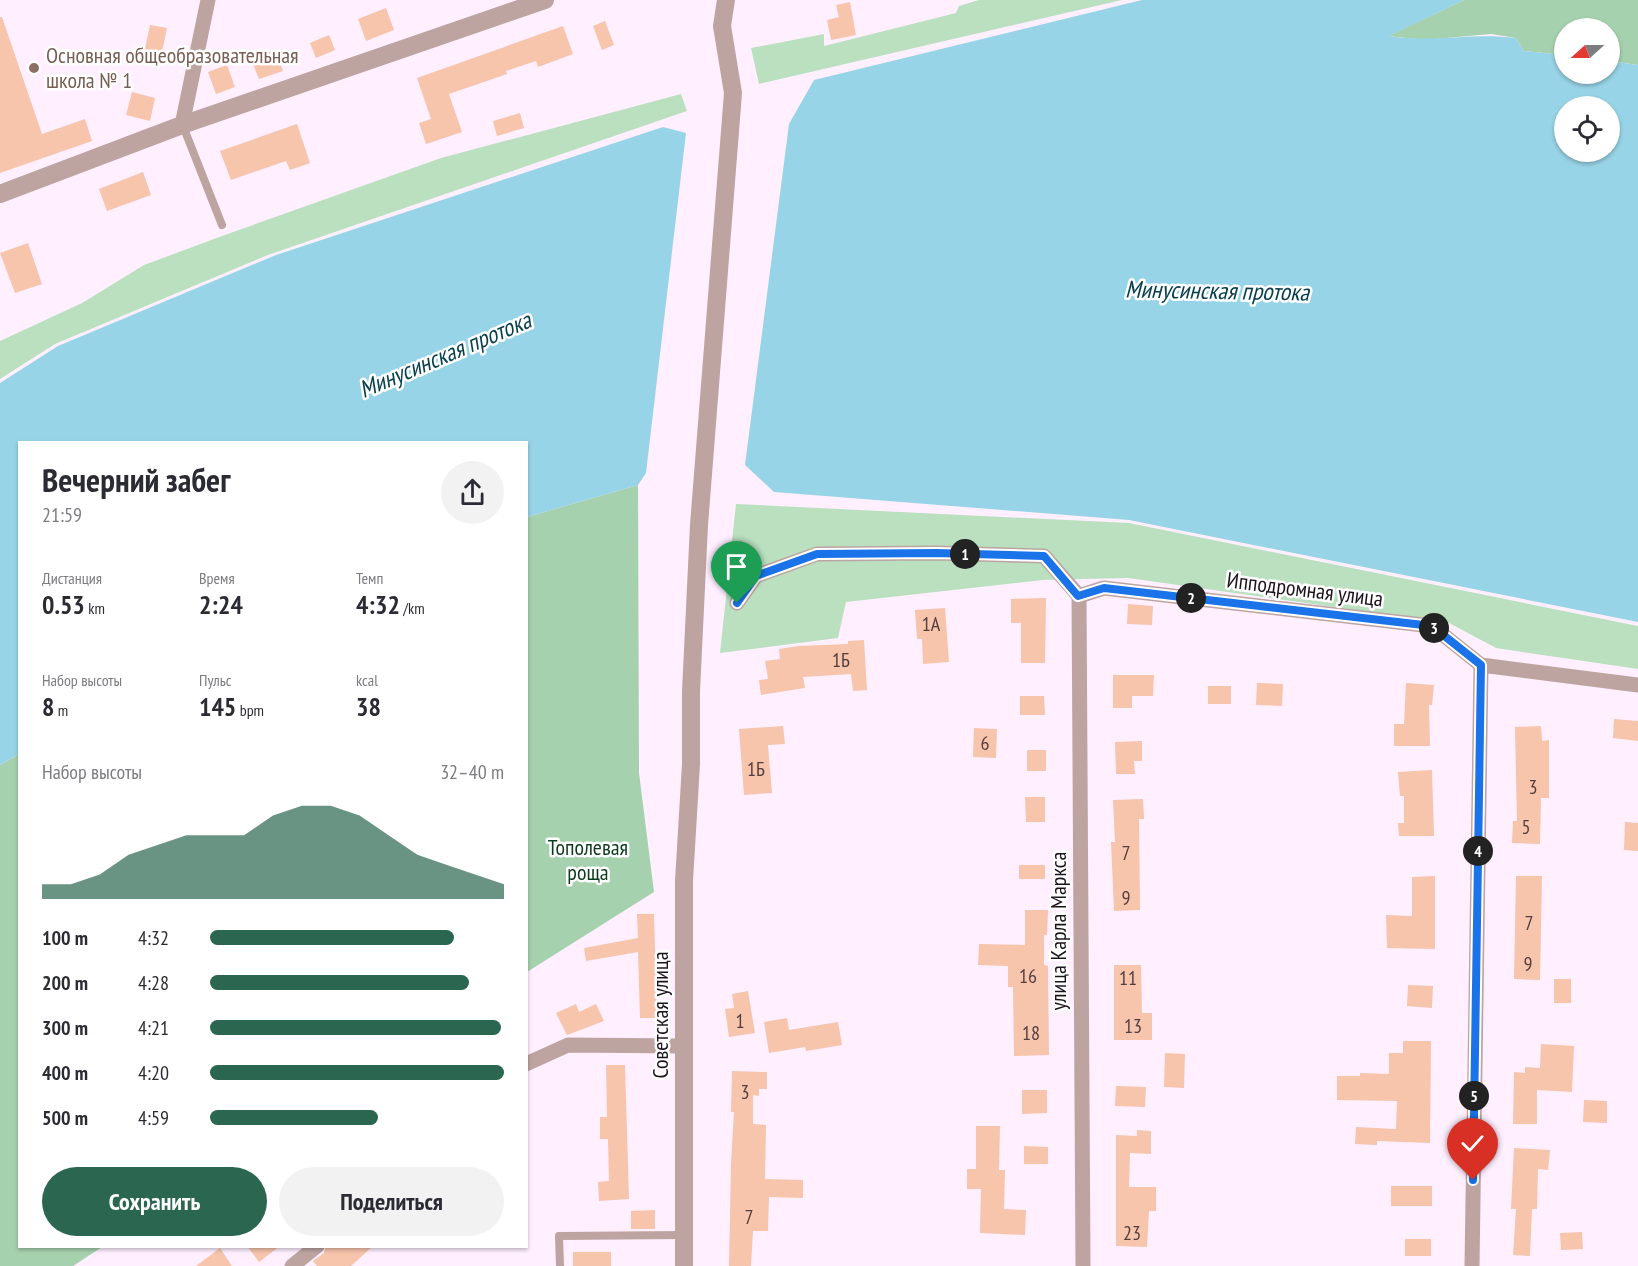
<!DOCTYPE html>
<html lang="ru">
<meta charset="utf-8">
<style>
:root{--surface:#fff;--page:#f2f2f3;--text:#2b2b33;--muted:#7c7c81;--accent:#2b6650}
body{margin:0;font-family:"PT Sans Narrow",sans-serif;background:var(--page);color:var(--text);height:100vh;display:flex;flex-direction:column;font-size:22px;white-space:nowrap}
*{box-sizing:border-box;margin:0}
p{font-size:20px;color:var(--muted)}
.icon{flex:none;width:33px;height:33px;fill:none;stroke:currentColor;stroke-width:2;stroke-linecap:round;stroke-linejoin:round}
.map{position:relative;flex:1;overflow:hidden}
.details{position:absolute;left:18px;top:441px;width:510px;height:807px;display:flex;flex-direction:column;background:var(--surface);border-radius:0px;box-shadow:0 2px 4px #0004}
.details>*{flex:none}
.needle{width:39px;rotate:249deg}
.controls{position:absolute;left:1554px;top:18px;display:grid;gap:12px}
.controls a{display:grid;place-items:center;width:66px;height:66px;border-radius:50%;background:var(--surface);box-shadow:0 2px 4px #0004;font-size:30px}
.pin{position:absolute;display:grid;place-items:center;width:51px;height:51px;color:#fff;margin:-62px -26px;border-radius:50% 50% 50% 0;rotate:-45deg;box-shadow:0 0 6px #0007}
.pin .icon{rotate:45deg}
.km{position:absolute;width:30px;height:30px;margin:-15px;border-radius:50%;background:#222;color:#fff;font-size:16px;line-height:30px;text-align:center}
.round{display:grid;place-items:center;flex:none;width:63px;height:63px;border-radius:32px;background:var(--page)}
.summary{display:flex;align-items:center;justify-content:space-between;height:102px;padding:0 24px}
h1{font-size:33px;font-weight:600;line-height:45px}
.metrics{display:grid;grid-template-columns:repeat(3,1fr);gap:9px;height:102px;padding:6px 24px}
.metrics div{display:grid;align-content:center}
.metrics b{font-size:26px;font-weight:600}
.metrics small{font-size:16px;font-weight:400}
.metrics p{font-size:16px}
.chart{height:168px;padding:12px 24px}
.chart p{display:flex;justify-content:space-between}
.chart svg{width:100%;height:108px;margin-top:6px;fill:var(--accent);opacity:.7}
.cta{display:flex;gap:12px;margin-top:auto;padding:12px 24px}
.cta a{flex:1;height:69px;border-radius:36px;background:var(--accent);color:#fff;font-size:24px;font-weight:600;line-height:69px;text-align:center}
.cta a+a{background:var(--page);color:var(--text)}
ul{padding:0 24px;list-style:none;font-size:20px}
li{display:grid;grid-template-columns:96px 72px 1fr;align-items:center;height:45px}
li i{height:15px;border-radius:8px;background:var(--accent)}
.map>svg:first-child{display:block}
</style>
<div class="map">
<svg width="1638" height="1266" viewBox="0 0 1638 1266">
<rect width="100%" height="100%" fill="#ffefff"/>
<path fill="#bae0c0" d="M979,0H1122L759,84L751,48L824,34V46L956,13L959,6Z
M681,94L687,111L268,255L55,344L0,379V341L82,303L144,265L222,236L441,158Z
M736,504L1129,523L1638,626V669L1496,648L1449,623L1128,578L1043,580L846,602L838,638L720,653Z"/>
<path fill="#a6d1ae" d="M1464,0H1638V65L1610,61V28H1564V55L1524,51L1516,38L1491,34L1424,40L1388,36Z
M638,485L639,773L654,892L527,972V517Z
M19,754L20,1246L102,1247L73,1266H0V765Z"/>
<path fill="#98d4e7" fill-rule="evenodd" d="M1142,0H1464L1389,36C1433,43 1473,32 1516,38L1524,51L1564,55V74H1610V61L1638,65V622L1129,520L774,492L745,465L789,124L814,80ZM1564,106H1610V152H1564Z
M663,127L686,133L646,473L638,485L527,517L526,442H20L19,754L0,765V383L58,346L276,255Z"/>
<path fill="#f7c4ac" d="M850,2L856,35L831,40L827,20L839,17L836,5Z
M386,8L394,30L366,41L358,19Z
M0,17H2L42,134L85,119L92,141L0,173Z
M605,21L614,45L602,50L593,26Z
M150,25L167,28L160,61L143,58Z
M563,26L573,54L538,67L536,61L506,71L507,74L449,94L462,132L426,144L419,123L431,119L417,78Z
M329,35L335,50L316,58L310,43Z
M275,50L283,71L259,79L251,59Z
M227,65L235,87L216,94L208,72Z
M132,92L155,98L150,121L126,115Z
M520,113L524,128L497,136L493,121Z
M297,124L310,163L290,170L286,161L231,180L220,151Z
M143,172L151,195L107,211L99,189Z
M28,243L42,284L15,293L0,253Z
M1046,598L1045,663H1021V623H1011V599Z
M1128,604L1153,606L1152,625L1127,624Z
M945,608L949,662L923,664L922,639H917L915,610Z
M864,640L867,690L853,691L851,674L803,677L805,688L761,695L759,680L768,679L765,661L780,659L779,649L799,646L848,644V641Z
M1113,675H1154L1153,696H1132V708H1113Z
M1257,683L1283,684L1282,706L1256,705Z
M1406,683L1434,685L1432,705H1429L1430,746H1394V724H1404Z
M1208,686H1231V704H1208Z
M1020,696H1044L1045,715H1020Z
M1614,719L1638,721V741L1613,738Z
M783,726L785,744L768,745L772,793L744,795L739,729Z
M1541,726L1542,741L1549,740V798H1541L1540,844L1512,843L1513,821H1517L1515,727Z
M974,728L997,729L996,758L973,757Z
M1142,741V761H1134L1135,774H1116L1115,742Z
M1027,750H1046V771H1027Z
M1432,770L1434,836H1399L1398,823H1404V796H1400L1398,772Z
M1025,797H1045V822H1026Z
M1143,799L1144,819H1139L1140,910L1114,911L1111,842H1115L1113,800Z
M1625,822L1638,823V851L1624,850Z
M1019,865H1045V879H1019Z
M1435,876V949L1387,948L1386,915L1412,916V877Z
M1516,876H1542L1540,980L1514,979Z
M1025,910H1048L1047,935H1044V965L1048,966L1049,1055L1014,1056L1013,987H1008V966L978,965L979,944L1025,945Z
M637,914H654L657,1018H640L638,952L586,961L584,948L638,938Z
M1114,965H1141L1142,1013H1152V1040H1114Z
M1554,979H1571V1003H1554Z
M1408,985L1433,986L1432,1008L1407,1006Z
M748,991L755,1033L729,1037L725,1009L734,1008L732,994Z
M576,1004L579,1012L596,1004L604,1021L567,1035L556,1013Z
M787,1018L789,1030L838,1022L842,1045L806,1051L805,1047L769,1053L764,1022Z
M1403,1041H1431L1430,1143L1377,1141V1145L1355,1144L1356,1127L1396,1129L1397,1101L1337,1100V1076H1360V1073L1389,1074V1053H1403Z
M1541,1044L1574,1046L1572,1092L1537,1090V1124H1513L1514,1072L1525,1073V1067L1540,1068Z
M1165,1053L1185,1054L1184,1088L1164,1087Z
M606,1065H625L629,1199L599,1201L598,1182L609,1181L608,1139H600V1117H607Z
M732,1071L767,1072V1089H759V1096L753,1095V1124L766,1125L765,1179L803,1180V1198L769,1197L768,1231H753L751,1266H729L731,1164L734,1112H731Z
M1116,1086L1146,1087L1145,1107L1115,1106Z
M1022,1090H1047V1113L1022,1114Z
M1584,1100L1607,1101V1123L1583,1122Z
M976,1126H1000L999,1170H1005L1004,1209L1026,1210L1025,1235L980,1233L981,1189H967V1169H976Z
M1137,1130L1151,1131V1154L1130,1153L1129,1187H1156V1211H1149L1147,1247L1116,1246V1135L1137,1136Z
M1024,1146L1048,1147V1164H1024Z
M1514,1148L1550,1150L1548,1170L1538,1169L1537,1209H1532L1530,1256L1513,1255L1516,1209H1511Z
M1391,1186H1432V1206H1391Z
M655,1210V1229H631V1211Z
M1582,1232L1583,1249L1561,1250L1560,1233Z
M1405,1239H1431V1256H1405Z
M247,1246H280L259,1262Z
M326,1246H373L351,1266H317L313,1261L324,1253Z
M220,1248L232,1266H196Z
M573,1252H611V1266H573Z"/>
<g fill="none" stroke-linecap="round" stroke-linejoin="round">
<path stroke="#bda4a0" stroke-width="8" d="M183,126L222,225
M560,1266L559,1236L683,1235"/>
<path stroke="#bda4a0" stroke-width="15" d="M182,125L208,0
M1079,596L1083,1266
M737,603L756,576L817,554L937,553L1044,556L1079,596L1104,588L1432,626L1481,665L1638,685
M526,1064L568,1045L684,1046
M292,1266L317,1246
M1472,1266L1481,665"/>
<path stroke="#bda4a0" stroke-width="18" d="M0,194L182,125L545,0
M684,1266V881L691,764V691L699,525L733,93L722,26L726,0"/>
</g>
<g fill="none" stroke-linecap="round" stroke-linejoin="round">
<g stroke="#fff" stroke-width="12">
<path id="route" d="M737,603L756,576L817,554L937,553L1044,556L1078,596L1104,588L1432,626L1481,665L1473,1180"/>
</g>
<use href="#route" stroke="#1a73e8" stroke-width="8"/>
</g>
<circle fill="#8d6e63" stroke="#fff" stroke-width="2" cx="34" cy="68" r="6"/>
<g text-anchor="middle" stroke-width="5" stroke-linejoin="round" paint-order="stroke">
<g font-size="20" fill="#533e3f">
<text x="931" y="631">1А</text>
<text x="841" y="667">1Б</text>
<text x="985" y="750">6</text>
<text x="756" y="776">1Б</text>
<text x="1533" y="794">3</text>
<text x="1526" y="834">5</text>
<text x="1126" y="860">7</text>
<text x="1126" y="905">9</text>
<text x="1529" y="930">7</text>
<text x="1528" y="971">9</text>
<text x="1028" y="983">16</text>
<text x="1128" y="985">11</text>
<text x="740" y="1028">1</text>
<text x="1133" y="1033">13</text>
<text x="1031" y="1040">18</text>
<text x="745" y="1099">3</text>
<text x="749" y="1224">7</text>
<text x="1132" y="1240">23</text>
</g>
<g font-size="22" fill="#785e54" stroke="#fff" text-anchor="start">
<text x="46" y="63">Основная общеобразовательная<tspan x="46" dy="25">школа № 1</tspan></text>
</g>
<g font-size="22" fill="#1c121b" stroke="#fff">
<text transform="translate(1305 589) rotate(7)" y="8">Ипподромная улица</text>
<text transform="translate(1058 931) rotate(-90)" y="8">улица Карла Маркса</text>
<text transform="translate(660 1015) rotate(-90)" y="8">Советская улица</text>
</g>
<g font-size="22" fill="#0b3c1b" stroke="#fff">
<text x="588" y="855">Тополевая<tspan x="588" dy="25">роща</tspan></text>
</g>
<g font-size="24" font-style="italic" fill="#0a414f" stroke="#fff">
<text transform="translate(1217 291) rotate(1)" y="8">Минусинская протока</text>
<text transform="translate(445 355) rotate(-23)" y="8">Минусинская протока</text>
</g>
</g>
</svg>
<div class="controls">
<a><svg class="needle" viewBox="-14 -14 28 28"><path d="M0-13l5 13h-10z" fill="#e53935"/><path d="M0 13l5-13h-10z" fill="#7c7c81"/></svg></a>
<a><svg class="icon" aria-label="locate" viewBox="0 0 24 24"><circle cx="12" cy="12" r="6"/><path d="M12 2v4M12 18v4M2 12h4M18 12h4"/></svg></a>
</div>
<div class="pin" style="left:737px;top:603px;background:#1e9e55"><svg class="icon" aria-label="arrive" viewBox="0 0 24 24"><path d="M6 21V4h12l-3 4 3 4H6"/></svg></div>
<div class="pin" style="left:1473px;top:1180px;background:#d93025"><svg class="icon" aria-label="check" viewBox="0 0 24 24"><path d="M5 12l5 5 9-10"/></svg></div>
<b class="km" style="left:965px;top:554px">1</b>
<b class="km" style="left:1191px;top:598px">2</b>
<b class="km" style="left:1434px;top:628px">3</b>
<b class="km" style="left:1478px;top:851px">4</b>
<b class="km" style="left:1474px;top:1096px">5</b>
<section class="details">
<div class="summary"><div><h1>Вечерний забег</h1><p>21:59</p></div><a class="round"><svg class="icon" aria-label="share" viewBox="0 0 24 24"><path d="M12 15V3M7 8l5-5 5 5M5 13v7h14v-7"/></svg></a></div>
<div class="metrics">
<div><p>Дистанция</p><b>0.53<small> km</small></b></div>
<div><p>Время</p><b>2:24</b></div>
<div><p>Темп</p><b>4:32<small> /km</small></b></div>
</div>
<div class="metrics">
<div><p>Набор высоты</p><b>8<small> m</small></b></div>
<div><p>Пульс</p><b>145<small> bpm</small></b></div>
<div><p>kcal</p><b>38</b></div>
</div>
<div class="chart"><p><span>Набор высоты</span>32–40 m</p>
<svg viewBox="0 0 160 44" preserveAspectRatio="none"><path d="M0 44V38L10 38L20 34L30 26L40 22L50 18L60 18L70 18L80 10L90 6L100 6L110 10L120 18L130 26L140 30L150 34L160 38V44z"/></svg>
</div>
<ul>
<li><b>100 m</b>4:32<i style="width:83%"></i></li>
<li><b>200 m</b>4:28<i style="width:88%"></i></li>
<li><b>300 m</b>4:21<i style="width:99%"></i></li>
<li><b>400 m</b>4:20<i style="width:100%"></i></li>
<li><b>500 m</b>4:59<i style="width:57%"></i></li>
</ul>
<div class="cta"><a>Сохранить</a><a>Поделиться</a></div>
</section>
</div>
